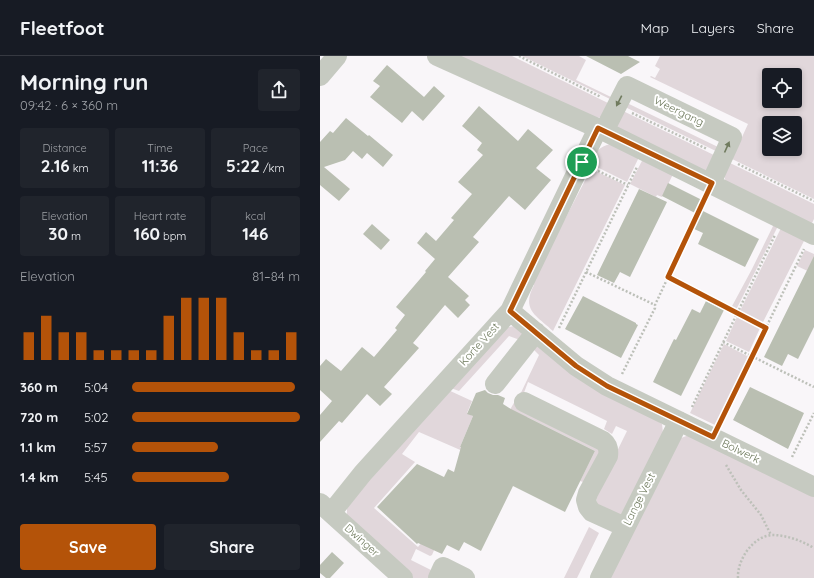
<!DOCTYPE html>
<meta charset="utf-8">
<style>
:root{--surface:#171b24;--page:#20242c;--text:#f1f3f6;--muted:#9ea1a6;--line:#363941;--accent:#b45309}
body{margin:0;font-family:Quicksand,sans-serif;background:var(--page);color:var(--text);height:100vh;display:flex;flex-direction:column;font-size:15px;white-space:nowrap}
*{box-sizing:border-box;margin:0}
p{font-size:13px;color:var(--muted)}
.icon{flex:none;width:22px;height:22px;fill:none;stroke:currentColor;stroke-width:2;stroke-linecap:round;stroke-linejoin:round}
.map{position:relative;flex:1;overflow:hidden}
.sheet{display:flex;flex-direction:column;background:var(--surface);width:320px}
.sheet>*{flex:none}
.fabs{position:absolute;left:442px;top:12px;display:grid;gap:8px}
.fabs a{display:grid;place-items:center;width:40px;height:40px;border-radius:4px;background:var(--surface);box-shadow:0 2px 6px #0003;font-size:20px}
.pin{position:absolute;display:grid;place-items:center;width:34px;height:34px;color:#fff;margin:-17px;border:2px solid #fff;border-radius:50%;box-shadow:0 1px 4px #0007}
.round{display:grid;place-items:center;flex:none;width:42px;height:42px;border-radius:4px;background:var(--page)}
.head{display:flex;align-items:center;justify-content:space-between;height:68px;padding:0 20px}
h1{font-size:22px;font-weight:700;line-height:30px}
.metrics{display:grid;grid-template-columns:repeat(3,1fr);gap:6px;height:68px;padding:4px 20px}
.metrics div{display:grid;align-content:center;border-radius:4px;background:var(--page);text-align:center}
.metrics b{font-size:17px;font-weight:700}
.metrics small{font-size:11px;font-weight:400}
.metrics p{font-size:11px}
.chart{height:112px;padding:8px 20px}
.chart p{display:flex;justify-content:space-between}
.chart svg{width:100%;height:72px;margin-top:4px;stroke:var(--accent);stroke-width:6}
.primary-button{display:flex;gap:8px;margin-top:auto;padding:8px 20px}
.primary-button a{flex:1;height:46px;border-radius:4px;background:var(--accent);color:#fff;font-size:16px;font-weight:700;line-height:46px;text-align:center}
.primary-button a+a{background:var(--page);color:var(--text)}
ul{padding:0 20px;list-style:none;font-size:13px}
li{display:grid;grid-template-columns:64px 48px 1fr;align-items:center;height:30px}
li i{height:10px;border-radius:5px;background:var(--accent)}
header{display:flex;align-items:center;gap:24px;box-sizing:border-box;height:56px;padding:0 20px;background:var(--surface);border-bottom:1px solid var(--line)}
header strong{font-size:19px}
nav{display:flex;gap:22px;margin-inline-start:auto;font-size:14px}
main{display:flex;flex:1;min-height:0}
.map>svg:first-child{display:block}
</style>
<header>
<strong>Fleetfoot</strong>
<nav><a>Map</a><a>Layers</a><a>Share</a></nav>
</header>
<main>
<section class="sheet">
<div class="head"><div><h1>Morning run</h1><p>09:42 · 6 × 360 m</p></div><a class="round"><svg class="icon" aria-label="share" viewBox="0 0 24 24"><path d="M12 15V3M7 8l5-5 5 5M5 13v7h14v-7"/></svg></a></div>
<div class="metrics">
<div><p>Distance</p><b>2.16<small> km</small></b></div>
<div><p>Time</p><b>11:36</b></div>
<div><p>Pace</p><b>5:22<small> /km</small></b></div>
</div>
<div class="metrics">
<div><p>Elevation</p><b>30<small> m</small></b></div>
<div><p>Heart rate</p><b>160<small> bpm</small></b></div>
<div><p>kcal</p><b>146</b></div>
</div>
<div class="chart"><p><span>Elevation</span>81–84 m</p>
<svg viewBox="0 0 160 44" preserveAspectRatio="none"><path d="M5 44V27M15 44V17M25 44V27M35 44V27M45 44V38M55 44V38M65 44V38M75 44V38M85 44V17M95 44V6M105 44V6M115 44V6M125 44V27M135 44V38M145 44V38M155 44V27"/></svg>
</div>
<ul>
<li><b>360 m</b>5:04<i style="width:97%"></i></li>
<li><b>720 m</b>5:02<i style="width:100%"></i></li>
<li><b>1.1 km</b>5:57<i style="width:51%"></i></li>
<li><b>1.4 km</b>5:45<i style="width:58%"></i></li>
</ul>
<div class="primary-button"><a>Save</a><a>Share</a></div>
</section>
<div class="map">
<svg width="494" height="522" viewBox="0 0 494 522">
<rect width="100%" height="100%" fill="#f9f6f9"/>
<path fill="#e1d7db" fill-rule="evenodd" d="M137,0H192L290,48L283,61L277,62Z
M202,0H259L266,4L256,24L293,42L292,44Z
M340,0H494V143L412,103L428,68L330,21L331,20L335,22L340,13L335,10ZM449,19H475V45H449ZM449,67H475V93H449Z
M307,47L398,91L400,97L303,50Z
M301,54L398,101L385,117L299,74L295,67Z
M291,88L320,99L307,126L269,107C275,97 279,90 291,88Z
M324,101L354,116L342,141L337,139L336,141L310,128Z
M410,107L494,148V163L491,169L406,127L404,119Z
M271,113L305,129L233,275C216,259 201,254 214,229L209,227L246,161Z
M455,166L459,168L416,254L411,252L432,213Z
M462,170L486,181L442,268L419,257Z
M485,194L494,198V218L477,210Z
M417,261L440,272L429,296L406,285Z
M194,270L204,274L200,284L189,280L139,335L128,331L185,272Z
M215,285L342,368L343,377L303,461L277,449L276,438L307,375L296,370L292,378L284,373L287,365L208,326L199,350L281,392L266,427L260,425L275,395L207,361L177,410L99,376L82,398L95,406L54,452L98,491L102,486L115,492L112,499L110,500L96,493L91,504L111,514L110,522H91L27,459V450L126,333L152,345L147,357L153,360L140,391L169,403L191,352L195,345H197L219,299L211,291Z
M404,288L429,301L395,369L370,357Z
M369,379L494,438V522H287L361,382Z
M269,471L279,477L257,522H244Z"/>
<path fill="#babfb2" d="M266,0H308L320,6L301,18Z
M67,9L104,41L114,30L125,40L103,65L92,55L82,67L50,41L60,30L53,25Z
M159,50L198,85L208,73L233,94L216,112L231,124L205,154L189,140L153,181L159,186L128,221L149,240L145,244L150,249L138,262L125,249L93,287L99,292L64,331L72,338L60,350L47,338L22,367L19,365L0,386V359L12,345L0,334V310L6,303L21,315L42,291L54,301L77,274L75,272L85,259L76,251L106,216L105,215L115,203L97,187L106,176L116,185L134,164L131,162L152,138L138,126L163,99L157,94L162,87L142,70Z
M26,62L48,80L49,79L73,99L63,111L47,97L42,103L33,95L25,104L4,111L30,133L19,145L0,129V86L10,75L13,77Z
M348,127L382,144L375,157L342,140Z
M319,133L347,146L310,221L300,216L294,227L277,219Z
M381,154L439,183L425,211L378,188L383,177L372,172Z
M52,168L70,184L61,194L43,178Z
M494,200V271L478,303L468,298L462,310L444,301Z
M263,240L316,267V268L318,269L301,302L245,273Z
M386,245L404,254L361,340L333,326L352,287L354,283L356,284L372,253L380,257Z
M430,331L484,357L468,393L413,364Z
M165,334L168,337L173,339H178L185,342L183,348L191,353L275,395L245,456L193,430L161,495L144,486L139,495L127,489L122,498L98,487L97,488L57,451L97,408L124,421L128,413L134,416L141,391H140L153,360L147,358L156,337Z
M12,496L24,507L10,522H6L0,517V509Z"/>
<g fill="none" stroke-linecap="round" stroke-linejoin="round">
<path stroke="#bdc0b9" stroke-width="2.5" stroke-dasharray="2 2" stroke-linecap="butt" d="M199,0L281,41
M312,57L387,93
M418,108L494,145
M278,115L308,129
M266,216L335,249
M348,221L446,272
M239,272L317,111
M403,286L494,331
M302,318L335,252V249L384,144
M372,351L455,179
M400,367L484,193
M472,401L494,357
M406,409L421,434L441,459L451,479
M418,522C417,504 433,480 452,479C467,479 482,485 494,492"/>
<path stroke="#c6cac1" stroke-width="20" d="M117,0L284,75L494,179
M0,20L17,0
M284,75L307,30L412,81L391,127
M190,255L256,310L287,330L494,431
M175,328L216,276
M204,346L283,385C288,389 289,393 288,400L268,437L266,444L268,451L272,456L305,471
M0,447L83,522
M11,457L43,417L190,255L278,72
M118,522L123,511L145,522
M280,522L359,365"/>
</g>
<defs><path id="oneway-solid" d="M-6-.8H1V-3.2L6.5 0L1 3.2V.8H-6Z"/></defs>
<g fill="#707b5e">
<use href="#oneway-solid" transform="translate(299 45) rotate(117)"/>
<use href="#oneway-solid" transform="translate(407 91) rotate(-66)"/>
</g>
<g fill="none" stroke-linecap="round" stroke-linejoin="round">
<g stroke="#fff" stroke-width="8">
<path id="route" d="M278,72L392,127L348,221L446,272L393,381L287,330L256,310L190,255Z"/>
</g>
<use href="#route" stroke="#b45309" stroke-width="5"/>
</g>
<g text-anchor="middle" stroke-width="4" stroke-linejoin="round" paint-order="stroke">
<g font-size="11" fill="#6b7759" stroke="#fff">
<text transform="translate(359 55) rotate(26)" y="4">Weergang</text>
<text transform="translate(159 288) rotate(-48)" y="4">Korte Vest</text>
<text transform="translate(421 395) rotate(26)" y="4">Bolwerk</text>
<text transform="translate(319 443) rotate(-63)" y="4">Lange Vest</text>
<text transform="translate(42 484) rotate(42)" y="4">Dwinger</text>
</g>
</g>
</svg>
<div class="fabs">
<a><svg class="icon" aria-label="locate" viewBox="0 0 24 24"><circle cx="12" cy="12" r="6"/><path d="M12 2v4M12 18v4M2 12h4M18 12h4"/></svg></a>
<a><svg class="icon" aria-label="layers" viewBox="0 0 24 24"><path d="M12 4l9 5-9 5-9-5zM3 14l9 5 9-5"/></svg></a>
</div>
<div class="pin" style="left:262px;top:106px;background:#1e9e55"><svg class="icon" aria-label="arrive" viewBox="0 0 24 24"><path d="M6 21V4h12l-3 4 3 4H6"/></svg></div>
</div>
</main>
